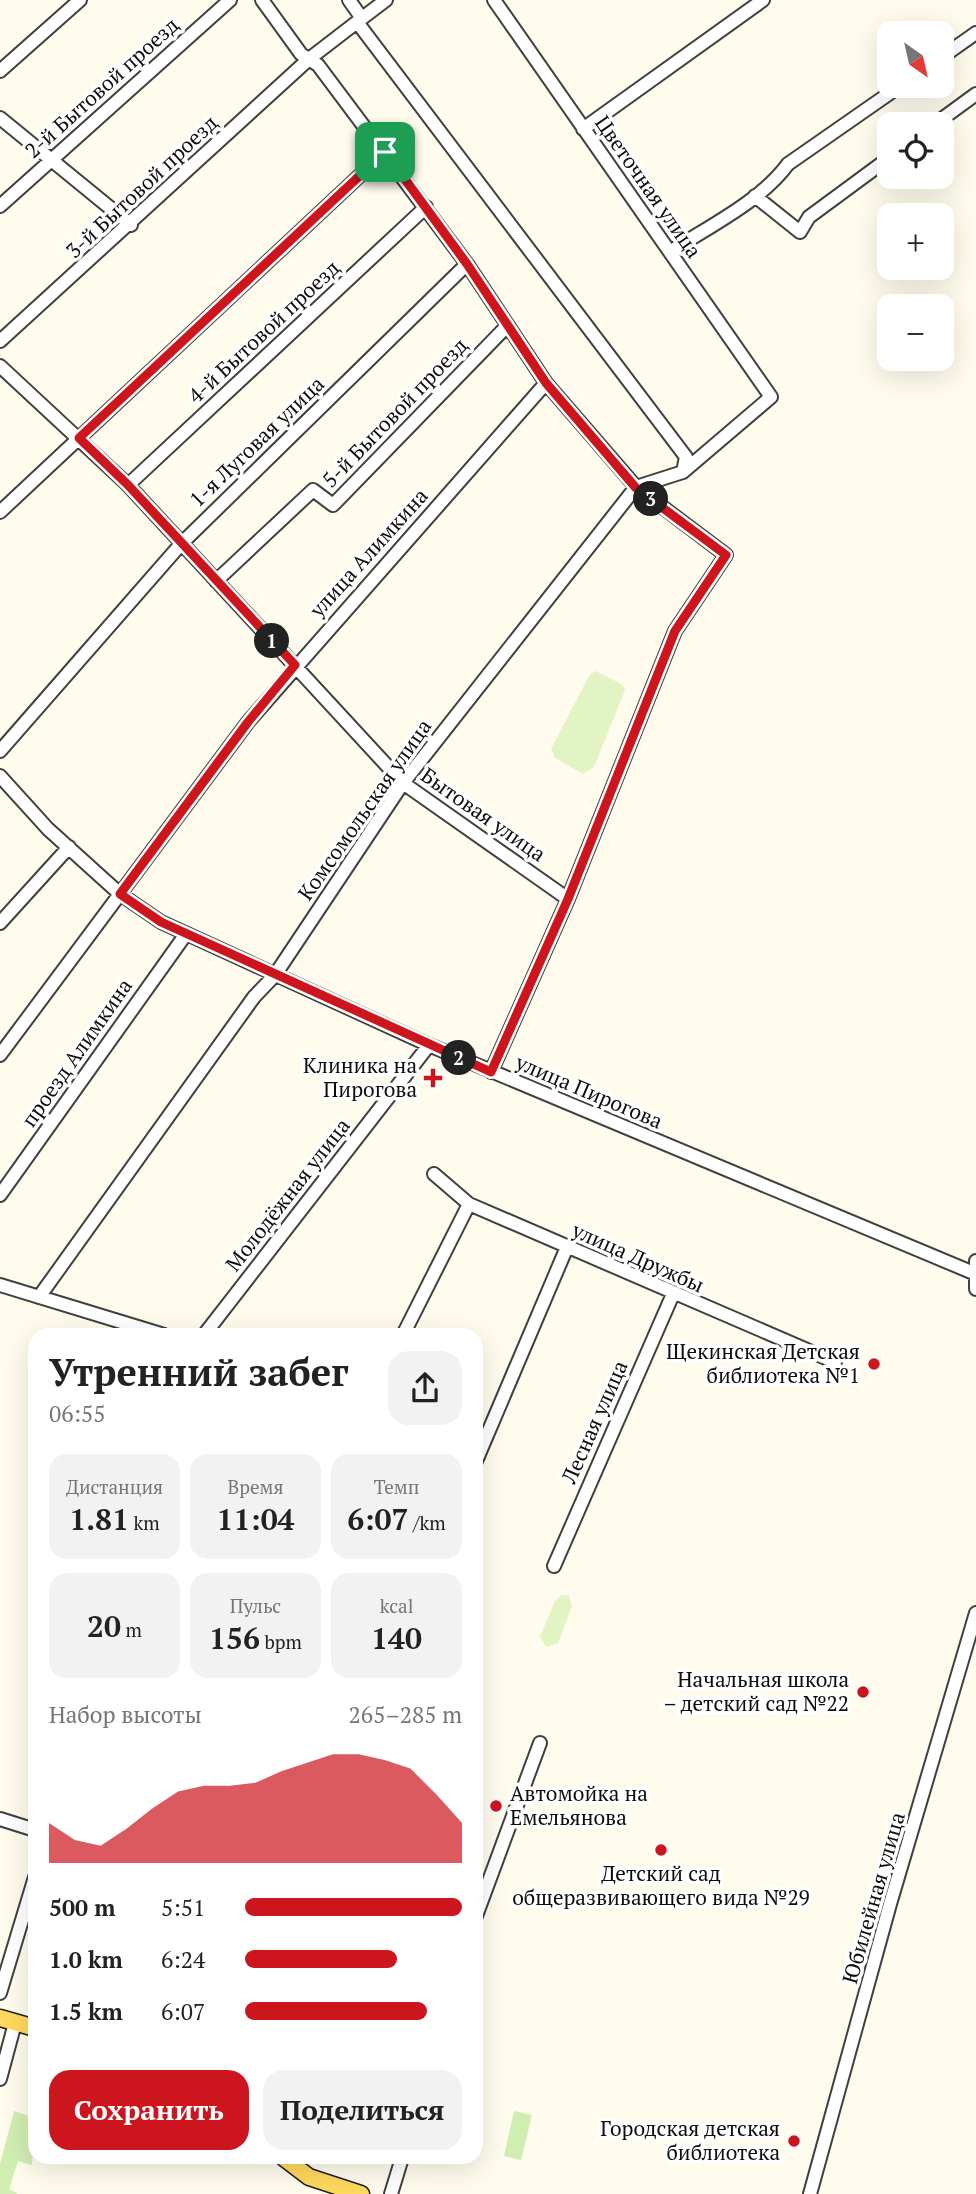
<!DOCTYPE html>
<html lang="ru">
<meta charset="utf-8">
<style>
:root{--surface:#fff;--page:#f2f2f2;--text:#222;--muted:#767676;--accent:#cc151d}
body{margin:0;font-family:"PT Serif",serif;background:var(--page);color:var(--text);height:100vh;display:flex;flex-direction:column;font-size:26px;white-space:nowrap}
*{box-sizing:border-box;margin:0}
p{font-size:23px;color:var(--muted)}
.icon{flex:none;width:38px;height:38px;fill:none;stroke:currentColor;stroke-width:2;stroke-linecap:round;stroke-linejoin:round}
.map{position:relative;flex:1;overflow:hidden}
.sheet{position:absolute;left:28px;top:1328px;width:455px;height:836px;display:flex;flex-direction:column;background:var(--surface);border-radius:21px;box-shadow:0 7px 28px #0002}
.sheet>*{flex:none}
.needle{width:46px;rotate:146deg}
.buttons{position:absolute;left:877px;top:21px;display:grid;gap:14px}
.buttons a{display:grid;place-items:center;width:77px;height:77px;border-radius:14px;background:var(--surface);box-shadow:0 7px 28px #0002;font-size:35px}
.pin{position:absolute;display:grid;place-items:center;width:60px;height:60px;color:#fff;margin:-30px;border-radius:14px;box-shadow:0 4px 10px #0006}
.km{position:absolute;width:35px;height:35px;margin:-18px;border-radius:50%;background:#222;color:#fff;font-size:19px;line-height:35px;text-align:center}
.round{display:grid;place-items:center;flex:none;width:74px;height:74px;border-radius:21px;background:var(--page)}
.overview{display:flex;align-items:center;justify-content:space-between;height:119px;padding:0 21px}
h1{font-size:38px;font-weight:700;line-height:52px}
.stats{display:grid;grid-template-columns:repeat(3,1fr);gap:10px;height:119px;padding:7px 21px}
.stats div{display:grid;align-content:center;border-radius:18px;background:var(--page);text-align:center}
.stats b{font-size:30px;font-weight:700}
.stats small{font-size:19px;font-weight:400}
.stats p{font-size:19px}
.chart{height:196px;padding:14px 21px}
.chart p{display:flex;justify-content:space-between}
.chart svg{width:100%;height:126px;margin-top:7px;fill:var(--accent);opacity:.7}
.button{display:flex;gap:14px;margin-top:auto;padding:14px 21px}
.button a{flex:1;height:80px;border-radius:21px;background:var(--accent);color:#fff;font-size:28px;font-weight:700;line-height:80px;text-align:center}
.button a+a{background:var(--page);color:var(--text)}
ul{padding:0 21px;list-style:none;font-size:23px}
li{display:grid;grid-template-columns:112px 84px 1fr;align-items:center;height:52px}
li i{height:18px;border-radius:9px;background:var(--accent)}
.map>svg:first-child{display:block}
</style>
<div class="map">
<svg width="976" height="2194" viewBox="0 0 976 2194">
<rect width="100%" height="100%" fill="#fffbed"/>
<path fill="#d1eeb2" d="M14,2111L35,2118L32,2165L18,2161L9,2189L18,2194H0V2164Z
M514,2111L532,2115L521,2160L504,2156Z"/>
<path fill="#e3f4c4" d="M596,671L623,685L625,690L594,767L583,774L555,758L551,749L590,674Z
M561,1595L569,1596L572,1606L558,1643L546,1647L540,1637L555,1601Z"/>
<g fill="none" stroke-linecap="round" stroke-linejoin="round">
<g stroke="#404040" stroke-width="16">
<path id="minor" d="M262,0L301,54L318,65L467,264L546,383L636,487L726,555L675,631L568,899L491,1072
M349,0L361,17
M357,22L386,0
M942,57L976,33
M0,71L80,0
M0,118L131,225
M935,124L976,94
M583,129L763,0
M755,196L800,232L809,217L889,158
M0,206L230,0
M670,252C709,226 760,202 788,164L900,86
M0,341L309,59L357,22L686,457L683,472
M0,366L128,485L403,783L568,899
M128,485L426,207
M0,512L385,152
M216,581L313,490L333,505L507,326
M0,751L181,544L467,264
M0,776L48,829L120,894L161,922L429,1045L976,1274
M0,923L69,847
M0,1055L248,722L546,383
M434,1174L469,1204L835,1362
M0,1195L186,934
M976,1261V1289
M0,1285L164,1335
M39,1297L254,997L275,975L403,783L636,487L683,472L771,397L494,0
M204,1335L429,1045
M403,1335L469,1204
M476,1461L567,1247
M554,1566L673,1294
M0,1819L35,1830
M476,1916L540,1743
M0,1993L35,1877
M0,2079L15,2023
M391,2194L402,2158
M810,2194L890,1904L976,1613"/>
</g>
<g stroke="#1e1e1e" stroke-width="19">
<path id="major" d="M0,2018L35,2028
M284,2158L309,2177L361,2194"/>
</g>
<use href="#minor" stroke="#fff" stroke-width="12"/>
<use href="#major" stroke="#ffd85d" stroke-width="16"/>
</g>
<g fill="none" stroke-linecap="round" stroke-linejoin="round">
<g stroke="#fff" stroke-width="14">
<path id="route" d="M385,152L467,264L546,383L636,488L726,555L675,631L568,899L491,1072L161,922L120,894L248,722L295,665L128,485L79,438Z"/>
</g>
<use href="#route" stroke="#cc151d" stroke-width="9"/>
</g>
<g fill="#cc151d" stroke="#fff" stroke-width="2.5">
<path d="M429.5 1067.5h7v7h7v7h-7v7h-7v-7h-7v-7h7z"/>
<circle cx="874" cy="1364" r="7"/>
<circle cx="863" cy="1692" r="7"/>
<circle cx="496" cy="1806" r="7"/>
<circle cx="661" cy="1850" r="7"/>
<circle cx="794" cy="2141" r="7"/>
</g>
<g text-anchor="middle" stroke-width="7" stroke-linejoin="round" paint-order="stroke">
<g font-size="21" fill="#0d0d0d" stroke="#fff">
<text transform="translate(102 88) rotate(-42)" y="7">2-й Бытовой проезд</text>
<text transform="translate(142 187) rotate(-43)" y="7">3-й Бытовой проезд</text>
<text transform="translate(648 187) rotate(55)" y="7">Цветочная улица</text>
<text transform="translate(264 332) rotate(-43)" y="7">4-й Бытовой проезд</text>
<text transform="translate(395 413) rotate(-46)" y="7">5-й Бытовой проезд</text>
<text transform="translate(257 442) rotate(-44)" y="7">1-я Луговая улица</text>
<text transform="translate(369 553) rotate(-48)" y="7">улица Алимкина</text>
<text transform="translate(365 810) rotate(-55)" y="7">Комсомольская улица</text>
<text transform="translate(483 815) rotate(35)" y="7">Бытовая улица</text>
<text transform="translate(77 1053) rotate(-55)" y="7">проезд Алимкина</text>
<text transform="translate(589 1092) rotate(23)" y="7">улица Пирогова</text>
<text transform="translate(288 1195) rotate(-52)" y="7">Молодёжная улица</text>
<text transform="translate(638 1258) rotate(24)" y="7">улица Дружбы</text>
<text transform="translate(595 1422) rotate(-66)" y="7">Лесная улица</text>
<text transform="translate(874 1898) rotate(-74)" y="7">Юбилейная улица</text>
</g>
<g font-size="21" fill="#0d0d0d" stroke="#fff" text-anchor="end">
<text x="417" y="1073">Клиника на<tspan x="417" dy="24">Пирогова</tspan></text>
<text x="860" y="1359">Щекинская Детская<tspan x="860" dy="24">библиотека №1</tspan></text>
<text x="849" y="1687">Начальная школа<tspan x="849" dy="24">– детский сад №22</tspan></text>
<text x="510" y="1801" text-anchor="start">Автомойка на<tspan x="510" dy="24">Емельянова</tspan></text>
<text x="661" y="1881" text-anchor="middle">Детский сад<tspan x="661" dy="24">общеразвивающего вида №29</tspan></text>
<text x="780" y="2136">Городская детская<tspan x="780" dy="24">библиотека</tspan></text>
</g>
</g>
</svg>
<div class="buttons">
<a><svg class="needle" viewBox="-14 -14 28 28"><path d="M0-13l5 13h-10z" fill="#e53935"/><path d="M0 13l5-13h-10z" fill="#767676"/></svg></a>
<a><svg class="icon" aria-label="locate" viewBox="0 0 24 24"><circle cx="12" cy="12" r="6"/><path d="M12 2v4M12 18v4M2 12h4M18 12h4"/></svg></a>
<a>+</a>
<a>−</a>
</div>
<div class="pin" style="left:385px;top:152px;background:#1e9e55"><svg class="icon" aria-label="arrive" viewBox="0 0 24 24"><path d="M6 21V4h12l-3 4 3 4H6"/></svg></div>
<b class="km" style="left:272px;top:641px">1</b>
<b class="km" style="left:459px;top:1058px">2</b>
<b class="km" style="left:651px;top:499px">3</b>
<section class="sheet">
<div class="overview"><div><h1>Утренний забег</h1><p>06:55</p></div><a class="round"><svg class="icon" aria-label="share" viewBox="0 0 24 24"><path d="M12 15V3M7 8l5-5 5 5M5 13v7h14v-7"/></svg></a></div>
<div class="stats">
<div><p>Дистанция</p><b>1.81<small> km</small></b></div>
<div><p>Время</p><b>11:04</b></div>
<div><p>Темп</p><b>6:07<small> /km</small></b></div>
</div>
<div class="stats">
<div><b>20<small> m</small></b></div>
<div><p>Пульс</p><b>156<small> bpm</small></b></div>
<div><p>kcal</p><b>140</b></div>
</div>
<div class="chart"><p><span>Набор высоты</span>265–285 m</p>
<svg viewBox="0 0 160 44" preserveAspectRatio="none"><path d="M0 44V30L10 36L20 38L30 32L40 25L50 19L60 17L70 17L80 16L90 12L100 9L110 6L120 6L130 8L140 11L150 20L160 30V44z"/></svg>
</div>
<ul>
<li><b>500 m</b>5:51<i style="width:100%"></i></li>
<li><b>1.0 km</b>6:24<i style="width:70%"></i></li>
<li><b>1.5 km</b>6:07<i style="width:84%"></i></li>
</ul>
<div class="button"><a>Сохранить</a><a>Поделиться</a></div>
</section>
</div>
